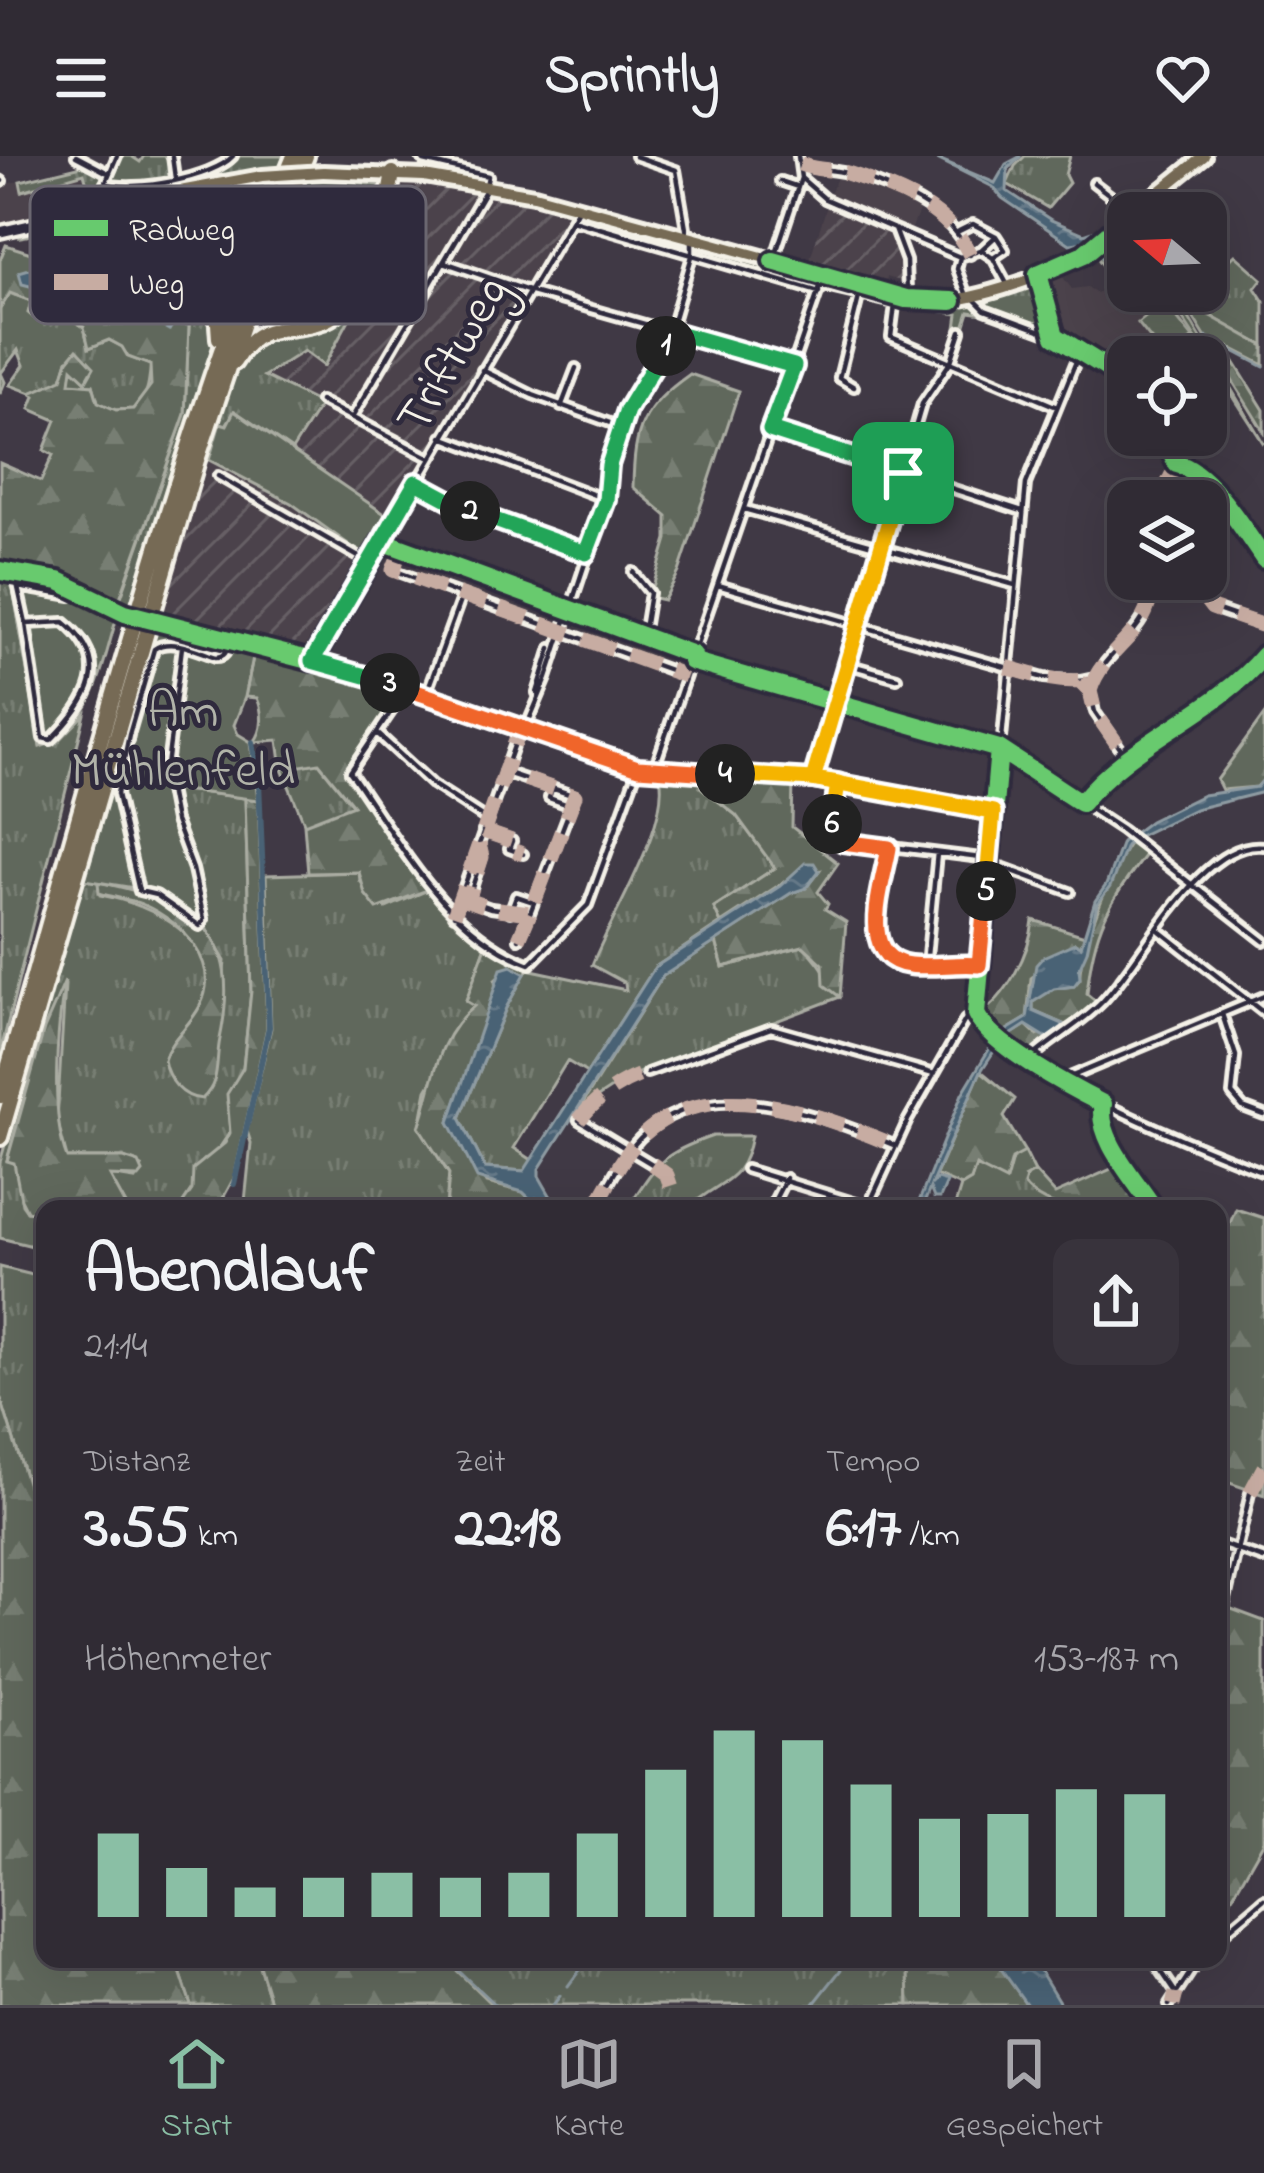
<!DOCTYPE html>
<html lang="de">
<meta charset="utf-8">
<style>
:root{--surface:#302b34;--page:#38333c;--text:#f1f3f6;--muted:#a8a7ac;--line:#4b474f;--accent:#8abfa5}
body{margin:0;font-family:"Indie Flower",sans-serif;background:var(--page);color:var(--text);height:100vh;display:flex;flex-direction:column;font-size:45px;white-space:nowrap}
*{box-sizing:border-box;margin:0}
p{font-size:39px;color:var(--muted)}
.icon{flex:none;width:66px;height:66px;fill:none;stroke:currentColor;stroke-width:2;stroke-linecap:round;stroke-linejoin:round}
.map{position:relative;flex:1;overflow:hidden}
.drawer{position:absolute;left:36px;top:1044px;width:1191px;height:768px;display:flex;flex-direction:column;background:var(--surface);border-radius:24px;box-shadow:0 12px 48px #0002,0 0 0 3px var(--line)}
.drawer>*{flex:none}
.needle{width:78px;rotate:289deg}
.controls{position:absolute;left:1107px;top:36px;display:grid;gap:24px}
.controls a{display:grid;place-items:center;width:120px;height:120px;border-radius:24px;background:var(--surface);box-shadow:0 12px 48px #0002,0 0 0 3px var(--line);font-size:60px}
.pin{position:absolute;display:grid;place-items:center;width:102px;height:102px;color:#fff;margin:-51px;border-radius:24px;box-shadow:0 6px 18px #0006}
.km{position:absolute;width:60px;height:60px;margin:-30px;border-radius:50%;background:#222;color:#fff;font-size:33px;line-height:60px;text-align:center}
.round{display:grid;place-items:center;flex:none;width:126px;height:126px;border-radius:24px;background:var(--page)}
.overview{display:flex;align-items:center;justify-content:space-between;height:204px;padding:0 48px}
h1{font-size:66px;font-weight:700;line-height:90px}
.metrics{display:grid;grid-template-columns:repeat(3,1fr);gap:18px;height:204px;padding:12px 48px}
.metrics div{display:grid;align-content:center}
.metrics b{font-size:60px;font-weight:700}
.metrics small{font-size:33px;font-weight:400}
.metrics p{font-size:33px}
.chart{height:336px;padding:24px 48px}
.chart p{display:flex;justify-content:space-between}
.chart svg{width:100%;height:216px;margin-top:12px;stroke:var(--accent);stroke-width:6}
header{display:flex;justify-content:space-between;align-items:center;height:156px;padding:0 48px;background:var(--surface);font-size:54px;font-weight:700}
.tab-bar{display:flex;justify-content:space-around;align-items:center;height:168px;border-top:3px solid var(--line);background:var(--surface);font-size:33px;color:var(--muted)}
.tab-bar a{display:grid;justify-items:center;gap:6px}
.tab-bar .selected{color:var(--accent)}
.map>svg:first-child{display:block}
</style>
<header><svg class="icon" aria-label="menu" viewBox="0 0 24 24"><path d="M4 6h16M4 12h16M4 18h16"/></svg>Sprintly<svg class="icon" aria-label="heart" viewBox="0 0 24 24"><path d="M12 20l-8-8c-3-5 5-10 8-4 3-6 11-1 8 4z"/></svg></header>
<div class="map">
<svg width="1264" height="1849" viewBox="0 0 1264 1849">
<defs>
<pattern id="industrial-furrows" width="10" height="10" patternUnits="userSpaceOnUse" patternTransform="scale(3)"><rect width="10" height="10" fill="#4c434b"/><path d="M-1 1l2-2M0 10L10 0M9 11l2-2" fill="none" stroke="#665f65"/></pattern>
<pattern id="grass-tufts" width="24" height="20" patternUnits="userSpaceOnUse" patternTransform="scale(3)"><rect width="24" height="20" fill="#60685b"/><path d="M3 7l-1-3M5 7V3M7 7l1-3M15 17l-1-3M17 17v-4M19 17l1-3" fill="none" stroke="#777e73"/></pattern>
<pattern id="forest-firs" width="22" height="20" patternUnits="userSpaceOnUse" patternTransform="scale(3)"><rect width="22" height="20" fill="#60685b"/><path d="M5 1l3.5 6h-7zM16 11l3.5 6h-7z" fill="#777e73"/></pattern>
<pattern id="water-ripples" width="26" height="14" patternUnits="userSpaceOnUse" patternTransform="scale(3)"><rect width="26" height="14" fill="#4a6274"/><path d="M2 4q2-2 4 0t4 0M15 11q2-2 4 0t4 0" fill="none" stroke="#657988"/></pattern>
</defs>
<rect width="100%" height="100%" fill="#403945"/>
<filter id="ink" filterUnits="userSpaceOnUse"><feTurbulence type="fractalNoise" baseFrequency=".00833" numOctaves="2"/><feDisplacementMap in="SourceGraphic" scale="24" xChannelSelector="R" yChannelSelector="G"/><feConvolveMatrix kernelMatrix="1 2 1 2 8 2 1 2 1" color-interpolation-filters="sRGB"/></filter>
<g filter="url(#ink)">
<path fill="#4c434b" d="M85,17L92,47L1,67L0,29L20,25L22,33Z
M838,19L920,52L910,77L828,44Z
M1061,119L1072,133L1087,131L1097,137L1118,125L1137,145L1163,135L1203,195L1195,201H1134L1127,197L1122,200L1114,191L1099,207L1067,184L1056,180L1041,123Z"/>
<path fill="url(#industrial-furrows)" d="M397,22L502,36L576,53L392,363L292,294L321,248L264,221L304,195L324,209L358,147L391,62Z
M827,50L893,74L905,105L907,127L887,121L883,134L807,112Z
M209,304L291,347L369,403L309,502L183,471L168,466L163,457Z"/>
<path fill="url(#grass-tufts)" stroke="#aaaca2" stroke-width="3" d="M118,0H131L140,6L144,0H171L175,23L217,13L233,0H284L280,11L228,18L92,47L84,17L22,35L20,25L78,11L83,4L108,18Z
M1025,0H1070L1065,19L1069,27L1048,52L1007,28L1015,10Z
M325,23L379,29L381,38C377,76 360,144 318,153C248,127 285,75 306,24Z
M273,26L250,84L242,93L210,97C196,80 179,62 186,39Z
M164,48L189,107V120L205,146L211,188L210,151L192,119L193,112L214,143L215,185L133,456L77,430L121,441L185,258L190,148L158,57L20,81L22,74Z
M576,52L822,121L816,137L568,67Z
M388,60L391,61L358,147L324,210L304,195L264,220L321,248L292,294L235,255L226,269L218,266C230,227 240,184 287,180C304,178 316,178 330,166C352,147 373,88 388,60Z
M1235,99L1262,123L1255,132L1264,146V190L1207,158L1191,142L1198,135H1206V127Z
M1041,123L1056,180L991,159L969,156L963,175L956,172L958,158L899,150L901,144L913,146Z
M10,137L60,156L84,171L89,192L109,184L123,191L129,201L151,209C147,232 151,234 133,253L116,254L98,246L93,229L70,228L68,222L72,212L86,225L68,204L62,224L31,237L10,229L24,209L18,194L1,217L5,226L0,238V153Z
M0,412L10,414L40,590L59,585L85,558L0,898Z
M163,470L230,486L227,497L121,616L86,724L98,726L100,739C149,747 230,785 201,849C191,869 171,882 164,904L217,894L225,805L203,767L167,632L245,642L251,835L243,912L227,946L230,976L179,1053H128L109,1019L135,1023L142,1011L124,1002H67L57,964L65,828L44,873L7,1004L15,1007L22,1048L27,1055L45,1059V1093L0,1082V1006L155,471Z
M318,606L353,650L305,669L282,613Z
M658,614L703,618L701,631L736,659L775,712L714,752L721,767L655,811L587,917L567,905L514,992L532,1004L525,1015L485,1012L460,962L506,852L527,813L626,834L625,827L592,809C609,764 677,659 658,614Z
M359,716L360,725L386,752L430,733L453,761L487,787L466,844L475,850L427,934L420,971L449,1018L446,1053H271L245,1046L251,987L247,975L271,872L266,719Z
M716,785L723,811L803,790C822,807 827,821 840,841L630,920L593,944L578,963L574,961L663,820Z
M713,980H751C742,1030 720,1022 687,1053H627C657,1007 660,998 713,980Z
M1025,996L1035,1016L1025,1021L1061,1053H954L961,1030L971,1024L975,1010Z
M0,1111L45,1122V1384L0,1240Z
M176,1803H257L271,1849H191Z
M445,1803H915L908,1811L909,1849H492Z"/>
<path fill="url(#forest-firs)" stroke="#aaaca2" stroke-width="3" fill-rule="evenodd" d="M1118,75L1128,83V135H1173L1264,288L1168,140L1163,135L1137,145L1116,127L1093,96Z
M6,89L190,148L185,258L120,442L50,419L0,412V307L41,325L53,299L44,294L56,264L30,253L35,240L31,237L62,223L68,204L77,193L94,211L86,225L72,212L70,227L93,229L98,246L116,254L133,253L151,229L150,209L128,201L122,191L109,184L89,192L84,171L60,156L38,165L28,157L31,145L10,137L0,153V104ZM51,122L67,130L84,126L169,152V173L155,166L100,158L88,145L56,138L46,131Z
M1177,135H1198L1192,142L1207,158L1264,190V209L1223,188L1264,254V276Z
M690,218L739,235L679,416L664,444L650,441L667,383V360L633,331C634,272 642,252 690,218Z
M255,491L404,533L350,619L430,733L377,753L365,738L359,716L308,717L304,668L353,649L319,607L282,613L278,584L254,586C264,574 263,556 257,542L245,541Z
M1264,559V623L1257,631L1222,634L1217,624Z
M703,618L793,624L792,671L838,707L818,736L828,748L825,753L846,766L840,841L824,829L823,808L803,790L723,811L716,785L791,737L806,732L819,715L787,724L721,767L714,752L775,712L736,659L700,631Z
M245,642L258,644L267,871L234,1022L217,1053H179L192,1034L193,1013L225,987L230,977L227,938L243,912L251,835Z
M1133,683L1148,695C1109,746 1093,772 1087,838L1098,847L1029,903L1002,884L1026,869L1037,879L1063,868L1033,855V846L1054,832L1074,830L1080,823C1077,800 1116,700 1133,683Z
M98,726C195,746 243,774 220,883C215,906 221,926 202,943C182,942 167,923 164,904C170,883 190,870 200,850C222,807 182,766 144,749C129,742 113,742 99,737Z
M1033,764L1085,780L1080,791L1075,787L1031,822L1027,862L997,880L984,870L978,859C1007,842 1030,796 1033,764Z
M487,787L502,799L530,809L525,818L511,810L495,824L496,834L449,966L487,1027L523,1036L539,1053H446L449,1018L419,971C435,926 434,884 474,850L466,845Z
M65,825C57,870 50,960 67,1002H124L139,1007L143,1016L139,1021L110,1020L128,1053H45V1059L27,1055L21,1043L14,1007L7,1005L44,873Z
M981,915L1015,943L1004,961L1025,996L1012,1003L1006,1025L976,1010L971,1024L961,1030L936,1019Z
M1125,1007L1156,1053C1117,1053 1053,1064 1024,1029L1026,1021L1035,1016L1055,1038Z
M1236,1053L1264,1062V1339L1218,1323V1070L1227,1074Z
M0,1240L45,1384V1803H176L191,1849H0Z
M1218,1448L1264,1465V1685L1218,1766Z
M257,1803H445L492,1849H271Z
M915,1803H994L1027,1849H909L908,1811Z"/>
<path fill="#60685b" stroke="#aaaca2" stroke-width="3" d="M1164,146L1193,182L1170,201H1165L1138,167Z
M234,255L392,363L369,403L291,347L209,304L220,267L227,269Z
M10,414L51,419L77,430L75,435L118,458C102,507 95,573 40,591Z
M230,486L255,491L245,541L234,569L238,578L251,586L258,644L168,632L174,666L190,705L204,764L200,770L140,733L85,724L114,623L121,622L155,493L171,489L220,502Z"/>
<path fill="url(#water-ripples)" stroke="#8e9ba2" stroke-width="3" d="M931,0L995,27L1006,8L1021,0L1008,13L1007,35L1051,64L1084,78L1107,70L1128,76V83C1105,66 1095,87 1070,88L1002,42L993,31Z
M29,113L67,130L84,126L169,152L179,161L169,174L155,166L100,158L88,145L22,128L19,116Z
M1264,623V636L1195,653L1135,682L1126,690L1110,731L1097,748L1087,795L1079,813L1080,822L1074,830L1054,833L1033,846V855L1063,868L1062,874L1047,882L1026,869L1000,886L981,915L931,1029L937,1023L947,1026L940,1042H934L930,1032L922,1053H916L962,938L997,880L1027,862L1036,809L1043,801L1075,787L1081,790L1095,745L1106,729L1122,686L1150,665L1203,639L1257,631Z
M805,707H814L819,715L806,732L791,737L663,820L539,1013V1020L558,1053H541L523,1036L477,1022L449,966L501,813L511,810L525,818L506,852L460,962L485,1012L524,1015L655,811L780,730Z
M994,1803H1033L1061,1849H1027Z"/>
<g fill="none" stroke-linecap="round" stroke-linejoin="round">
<path stroke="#8e9ba2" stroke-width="3" d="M1098,97L1128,130
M1134,135L1144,140L1154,135
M1207,181L1264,211
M446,1803L495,1849
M568,1830L588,1803
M553,1849L560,1840
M813,1849L847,1806"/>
<path stroke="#4a6274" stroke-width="6" d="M234,1028L269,871L259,625L253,586"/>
<g stroke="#f4f1e8" stroke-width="14">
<path id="minor" d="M76,0L108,17
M172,0L175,22
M635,0L676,14L687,78
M800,8C815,14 831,13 847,17C896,33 947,50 970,99
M801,22L825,43L894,73L906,105L907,137
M0,24L2,25
M780,25L798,31
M105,27C132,37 213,22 233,0
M1094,27L1133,57
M103,52L101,37L117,0
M572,64L819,136
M894,73L960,101L981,94L996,80
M959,75L973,68L996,80L1005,94L993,102
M981,94L993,102L1006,126
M960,101L957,113L967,140
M774,103L801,22L798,0
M444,106L528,135L793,210
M1040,124L1055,180
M821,130L894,147
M896,141L891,181L1057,251
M975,144L985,154L1055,180L1128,225
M482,214L533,239L621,271
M854,231L839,222L859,141
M320,245L430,302
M561,251L576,212
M353,260L485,35L488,20L424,5L420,0
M770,274L1022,355
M1163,279L1177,308C1209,315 1245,376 1264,403
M442,281L605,343
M218,320L369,407
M416,326L452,349L587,397
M1159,345L1177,308
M744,353L1015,429
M382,385L692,498
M401,394L393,414L686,520
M0,415L59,425L124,457
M633,416L650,437L643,480
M15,418L26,468L64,466C115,507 88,547 51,584L43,582L26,468
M718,429L1044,522L1080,525L1094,522
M18,431L71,440
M1152,438L1202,439L1212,452L1264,470
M163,468L407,532L638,612L813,623L993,656
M182,491L166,618L175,665L193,713L204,763L200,770L156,739L139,735L117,638L129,579L154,493C170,481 198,495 216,501C227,501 227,493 230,484
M312,505L577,55
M691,505L999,593L1122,674L1264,785
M847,508L897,522
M1080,525L1090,535L1095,556L1126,601
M407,532L350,616C400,687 445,776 530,808L588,749L638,612
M1090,535C1102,491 1155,479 1151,423
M537,537L551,492
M426,538L461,442
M525,574L547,522L606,344L609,309L627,253L664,196L692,100V82
M378,578L432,628L486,663
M654,613L824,119
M813,623L922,248L951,205L961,175
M838,627L832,668L843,685L989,703
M552,633L549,642L571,650
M1081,647C1131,584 1213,560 1264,499
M483,675L512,685L509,693L523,698
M479,688L482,701L468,744L491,752L530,757L575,640L504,616
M889,692C882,736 853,804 918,809C938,811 956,807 976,809
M988,706L1070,736
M510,756L516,740L534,746
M454,759L520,573
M1160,775L1264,857
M519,783L530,757
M926,810L937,697
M976,858L1026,328L1079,198
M976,858C1001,913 1204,993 1264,1016
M1222,858L1236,900L1232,938L1243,951L1264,959
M1029,904C1051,883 1080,869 1102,846C1142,806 1200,682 1264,690
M647,917L771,872L934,918
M1064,928L1070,921L1264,840
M1103,948C1095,982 1137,1025 1154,1053
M579,964L652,1008
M746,1013L866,1050
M594,1053C608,1030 621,1002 640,982C707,914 822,959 896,990
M770,1053L786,1022
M867,1053L908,964L965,864L976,858
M1218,1387L1264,1403
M1224,1452L1250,1337
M1218,1782L1264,1743
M1153,1803L1176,1837
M1169,1849L1199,1803"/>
</g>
<g stroke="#f4f1e8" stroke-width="18">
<path id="secondary" d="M0,76L169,37"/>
</g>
<g stroke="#f4f1e8" stroke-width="20">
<path id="primary" d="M323,16L424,20L534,39L927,146C968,147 1039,123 1075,103C1095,93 1111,75 1128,61
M169,37L262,20
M1133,57L1204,0"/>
</g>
<g stroke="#f4f1e8" stroke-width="22">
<path id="motorway" d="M169,37L183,91L216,139L219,182
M185,74C199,107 234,113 255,82
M273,98C265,137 297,165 335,152
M234,206C261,161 284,179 323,165C367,148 386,59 393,17
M0,940C91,626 170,304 294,0
M0,981L197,304L257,125L306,0"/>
</g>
<use href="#minor" stroke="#2f2a3d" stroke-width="4.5"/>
<use href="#secondary" stroke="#2f2a3d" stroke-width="9"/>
<use href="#primary" stroke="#766a54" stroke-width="10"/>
<use href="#motorway" stroke="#766a54" stroke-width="14"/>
<g stroke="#f4f1e8" stroke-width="14" stroke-linecap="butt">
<path id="minor-bridge" d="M125,457L163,468"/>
</g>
<g stroke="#f4f1e8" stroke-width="20" stroke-linecap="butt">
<path id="primary-bridge" d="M262,20L323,16"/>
</g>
<use href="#minor-bridge" stroke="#2f2a3d" stroke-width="4.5"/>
<use href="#primary-bridge" stroke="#766a54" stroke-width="10"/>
<path stroke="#c7aca2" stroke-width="15" stroke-dasharray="30 15" stroke-linecap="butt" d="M800,8C815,14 831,13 847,17C896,33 947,50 970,99
M1159,345L1177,308
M401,394L393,414L686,520
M1152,438L1202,439L1212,452L1264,470
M1006,511C1034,519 1064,530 1094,522
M1080,525L1090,535L1095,556L1126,601
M1090,535C1102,491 1155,479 1151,423
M483,675L512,685L509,693L523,698
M479,688L482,701L468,744L491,752L530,757L575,640L504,616
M454,759L520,572
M519,783L530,757
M579,964C597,942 620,925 647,917
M652,1008L667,1019L678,1053
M594,1053C608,1030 621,1002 640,982C707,914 822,959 896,990
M1250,1337L1264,1311
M1173,1849L1176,1837"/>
<g stroke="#2f2a3d" stroke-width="26">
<path id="cycleway" d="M1128,61L1084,98L1038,118L1055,180L1128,225
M773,105L906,143L952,145
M1163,279L1177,308C1209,315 1245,376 1264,403
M0,415L59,425L125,457L312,505L382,385L693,499L691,505L999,593L1081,647C1131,584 1213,560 1264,499
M999,593L976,858C990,889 1071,932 1103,948C1095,982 1137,1025 1154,1053"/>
</g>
<use href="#cycleway" stroke="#67ca6e" stroke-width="18"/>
</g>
</g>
<g fill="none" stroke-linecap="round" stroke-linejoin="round" filter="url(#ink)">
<g stroke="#fff" stroke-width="24">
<path id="split-1" d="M666,190L671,175L794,210L770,274L903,317"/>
</g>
<g stroke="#fff" stroke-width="24">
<path id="split-2" d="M470,355L586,397L606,344L609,309L627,254L666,190"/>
</g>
<g stroke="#fff" stroke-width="24">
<path id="split-3" d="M390,527L312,505L416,326L470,355"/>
</g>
<g stroke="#fff" stroke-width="24">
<path id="split-4" d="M390,527L638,612L725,618"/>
</g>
<g stroke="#fff" stroke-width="24">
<path id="split-5" d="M725,618L813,623L993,656L986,735"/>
</g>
<g stroke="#fff" stroke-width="24">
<path id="split-6" d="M832,668L843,686L889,692C883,729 855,802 910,809C933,812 955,807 979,809L986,735"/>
</g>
<g stroke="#fff" stroke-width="24">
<path id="split-7" d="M832,668L838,627L813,623L903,317"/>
</g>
<use href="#split-1" stroke="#22a559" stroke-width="15"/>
<use href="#split-2" stroke="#22a559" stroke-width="15"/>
<use href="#split-3" stroke="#22a559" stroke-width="15"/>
<use href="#split-4" stroke="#f0652b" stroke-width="15"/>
<use href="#split-5" stroke="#f5b400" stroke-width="15"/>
<use href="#split-6" stroke="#f0652b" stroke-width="15"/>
<use href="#split-7" stroke="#f5b400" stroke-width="15"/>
</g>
<g text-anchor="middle" stroke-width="10" stroke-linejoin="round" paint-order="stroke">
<g font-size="51" fill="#f4f1e8" stroke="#2f2a3d">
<text transform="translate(450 197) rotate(-60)" y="18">Triftweg</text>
</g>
<g font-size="51" fill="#b1b3a9" stroke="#2f2a3d">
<text x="183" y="570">Am<tspan x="183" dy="59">Mühlenfeld</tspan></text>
</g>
</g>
<rect x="30" y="30" width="396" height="138" rx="18" fill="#2f2a3d" stroke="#6a6670" stroke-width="3"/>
<rect x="54" y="64" width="54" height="16" fill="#67ca6e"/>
<rect x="54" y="118" width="54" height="16" fill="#c7aca2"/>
<g font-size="33" fill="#f4f1e8">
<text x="129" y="84">Radweg</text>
<text x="129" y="138">Weg</text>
</g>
</svg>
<div class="controls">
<a><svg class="needle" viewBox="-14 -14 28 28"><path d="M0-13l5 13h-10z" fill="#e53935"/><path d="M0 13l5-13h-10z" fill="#a8a7ac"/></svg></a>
<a><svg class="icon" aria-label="locate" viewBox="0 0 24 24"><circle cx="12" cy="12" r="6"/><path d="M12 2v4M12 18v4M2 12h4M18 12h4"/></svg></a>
<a><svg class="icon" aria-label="layers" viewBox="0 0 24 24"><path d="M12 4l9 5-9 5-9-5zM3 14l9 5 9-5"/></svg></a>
</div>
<div class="pin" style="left:903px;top:317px;background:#1e9e55"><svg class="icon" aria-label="arrive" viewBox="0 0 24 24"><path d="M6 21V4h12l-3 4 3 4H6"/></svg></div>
<b class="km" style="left:666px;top:190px">1</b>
<b class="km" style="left:470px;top:355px">2</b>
<b class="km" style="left:390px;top:527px">3</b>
<b class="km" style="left:725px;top:618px">4</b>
<b class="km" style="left:986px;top:735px">5</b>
<b class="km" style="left:832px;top:668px">6</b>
<section class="drawer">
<div class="overview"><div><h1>Abendlauf</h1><p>21:14</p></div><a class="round"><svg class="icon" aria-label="share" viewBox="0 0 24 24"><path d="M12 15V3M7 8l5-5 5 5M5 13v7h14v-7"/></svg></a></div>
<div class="metrics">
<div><p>Distanz</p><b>3.55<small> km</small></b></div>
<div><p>Zeit</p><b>22:18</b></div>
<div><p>Tempo</p><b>6:17<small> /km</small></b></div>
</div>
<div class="chart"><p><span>Höhenmeter</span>153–187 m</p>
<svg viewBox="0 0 160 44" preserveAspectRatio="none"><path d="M5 44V27M15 44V34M25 44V38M35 44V36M45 44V35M55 44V36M65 44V35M75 44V27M85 44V14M95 44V6M105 44V8M115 44V17M125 44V24M135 44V23M145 44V18M155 44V19"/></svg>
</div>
</section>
</div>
<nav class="tab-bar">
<a class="selected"><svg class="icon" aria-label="home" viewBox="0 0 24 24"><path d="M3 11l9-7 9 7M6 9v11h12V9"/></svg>Start</a>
<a><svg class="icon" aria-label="map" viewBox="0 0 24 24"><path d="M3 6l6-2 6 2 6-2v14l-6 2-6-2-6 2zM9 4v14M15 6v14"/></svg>Karte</a>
<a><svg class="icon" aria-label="saved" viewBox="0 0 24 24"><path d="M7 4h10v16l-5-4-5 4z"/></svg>Gespeichert</a>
</nav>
